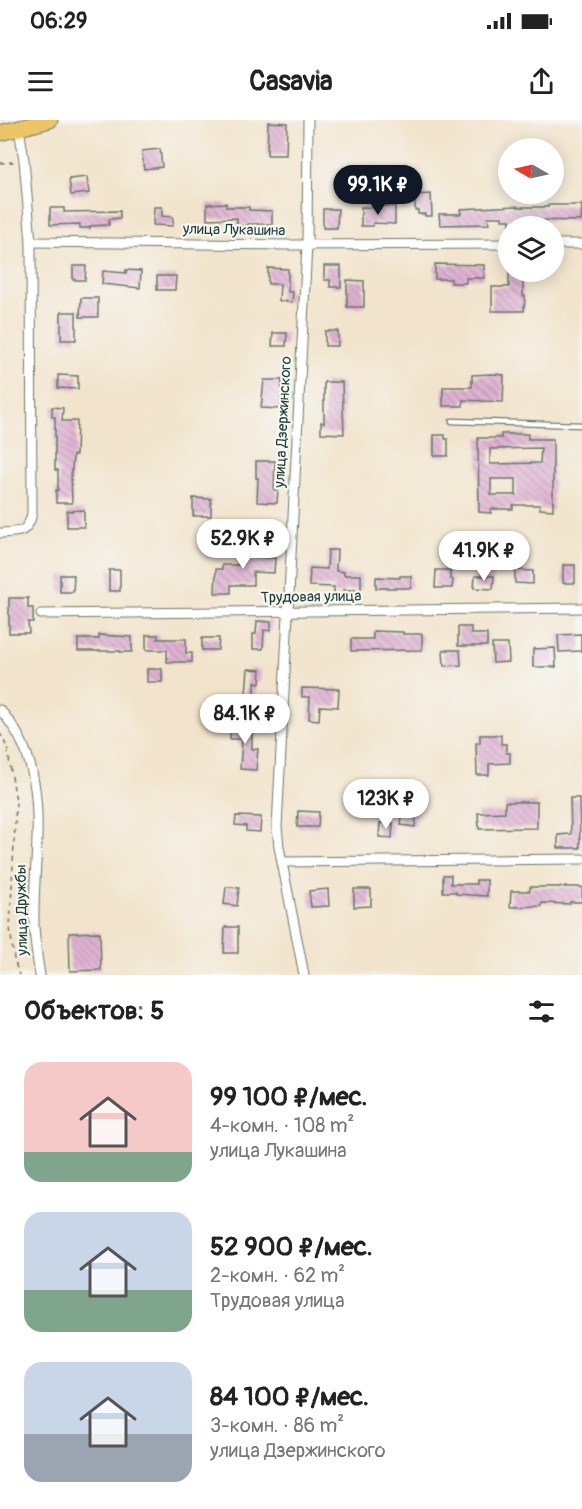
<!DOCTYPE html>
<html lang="ru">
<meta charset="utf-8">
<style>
:root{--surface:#fff;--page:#f6f6f6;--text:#222;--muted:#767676;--accent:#111827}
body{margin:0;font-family:Pangolin,sans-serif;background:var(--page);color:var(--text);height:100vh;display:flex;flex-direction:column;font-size:22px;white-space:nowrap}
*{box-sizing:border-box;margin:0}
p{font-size:20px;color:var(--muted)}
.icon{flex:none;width:33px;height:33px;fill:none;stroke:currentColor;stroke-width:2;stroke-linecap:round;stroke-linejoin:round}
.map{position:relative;height:855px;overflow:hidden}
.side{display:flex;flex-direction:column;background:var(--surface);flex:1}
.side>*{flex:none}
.needle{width:39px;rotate:279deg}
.fabs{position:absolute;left:498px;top:18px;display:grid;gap:12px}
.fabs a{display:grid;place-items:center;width:66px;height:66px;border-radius:50%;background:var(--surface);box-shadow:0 3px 15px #0003;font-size:30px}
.price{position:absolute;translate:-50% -51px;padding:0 14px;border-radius:21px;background:#fff;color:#222;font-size:20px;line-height:39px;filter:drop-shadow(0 2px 3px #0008)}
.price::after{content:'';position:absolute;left:50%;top:36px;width:18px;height:14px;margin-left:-9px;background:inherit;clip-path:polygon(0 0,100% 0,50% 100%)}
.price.on{background:var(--accent);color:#fff}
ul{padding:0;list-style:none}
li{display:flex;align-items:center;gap:18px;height:150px;padding:0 24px}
li span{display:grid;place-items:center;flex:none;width:168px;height:120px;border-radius:18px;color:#555}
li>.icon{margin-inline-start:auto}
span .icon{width:72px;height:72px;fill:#fffc;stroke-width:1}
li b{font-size:26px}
h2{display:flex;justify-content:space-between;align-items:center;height:72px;padding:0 24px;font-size:26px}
.status{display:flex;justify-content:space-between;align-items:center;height:42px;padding:0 30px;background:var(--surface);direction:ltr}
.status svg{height:16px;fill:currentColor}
header{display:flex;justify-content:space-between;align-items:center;height:78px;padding:0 24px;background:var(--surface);font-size:27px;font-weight:800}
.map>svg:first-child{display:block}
.building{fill:url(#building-back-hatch);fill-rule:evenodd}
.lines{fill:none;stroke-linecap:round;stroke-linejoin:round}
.service-casing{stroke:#697769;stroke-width:7}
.minor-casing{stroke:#697769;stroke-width:11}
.primary-casing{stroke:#697769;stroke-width:17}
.path{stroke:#697769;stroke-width:1.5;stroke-dasharray:4.5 4.5;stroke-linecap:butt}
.service{stroke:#fff;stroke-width:4.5}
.minor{stroke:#fff;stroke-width:9}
.primary{stroke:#ecc569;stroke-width:15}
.labels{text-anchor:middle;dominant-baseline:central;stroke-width:4.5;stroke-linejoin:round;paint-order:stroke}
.street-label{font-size:15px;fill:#1f3d34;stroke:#f6f6f2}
</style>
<div class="status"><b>06:29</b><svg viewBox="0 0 49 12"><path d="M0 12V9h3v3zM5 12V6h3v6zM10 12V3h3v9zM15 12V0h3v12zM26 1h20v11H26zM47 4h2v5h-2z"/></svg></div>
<header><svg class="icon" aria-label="menu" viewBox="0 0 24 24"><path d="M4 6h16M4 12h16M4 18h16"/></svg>Casavia<svg class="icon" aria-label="share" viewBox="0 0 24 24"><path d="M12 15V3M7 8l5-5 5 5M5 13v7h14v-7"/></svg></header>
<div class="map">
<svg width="582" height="855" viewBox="0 0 582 855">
<defs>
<pattern id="building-back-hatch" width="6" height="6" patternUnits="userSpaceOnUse" patternTransform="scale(1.5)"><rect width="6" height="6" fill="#e0b2d3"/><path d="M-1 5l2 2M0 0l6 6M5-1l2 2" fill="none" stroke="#b592ac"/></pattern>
</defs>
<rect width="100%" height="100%" fill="#f6f6f2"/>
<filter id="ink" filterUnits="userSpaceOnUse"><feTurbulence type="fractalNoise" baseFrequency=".0167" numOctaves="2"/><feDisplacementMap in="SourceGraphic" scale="12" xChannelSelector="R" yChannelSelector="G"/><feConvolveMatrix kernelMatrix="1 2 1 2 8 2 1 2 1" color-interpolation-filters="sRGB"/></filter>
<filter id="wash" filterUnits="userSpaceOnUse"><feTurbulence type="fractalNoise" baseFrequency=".008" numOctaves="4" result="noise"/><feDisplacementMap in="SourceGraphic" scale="24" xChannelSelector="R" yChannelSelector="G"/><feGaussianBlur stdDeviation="1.35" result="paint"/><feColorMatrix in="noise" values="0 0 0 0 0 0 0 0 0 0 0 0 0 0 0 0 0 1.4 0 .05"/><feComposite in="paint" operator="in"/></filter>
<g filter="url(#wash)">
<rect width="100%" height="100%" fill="#f2e4cc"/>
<g id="blocks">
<g class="building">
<polygon points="268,2 287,3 286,35 267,35"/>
<polygon points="160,29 162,47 144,49 142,31"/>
<polygon points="87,57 89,73 71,75 69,59"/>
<polygon points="431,74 432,96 425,96 425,94 418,94 418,90 415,90 415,75"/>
<polygon points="226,83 226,87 249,87 249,90 272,91 272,104 248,104 248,106 237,106 237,98 207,99 207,84"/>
<polygon points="548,85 582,85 581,101 536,100 536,103 518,103 518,105 510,105 510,100 502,100 502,97 488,97 489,104 440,105 439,94 461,94 460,89 518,86 518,87 548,87"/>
<polygon points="379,86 395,86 395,104 373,103 373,106 361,106 361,87 379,88"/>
<polygon points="154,87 162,87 162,96 173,97 173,106 153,105"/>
<polygon points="50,88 64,88 64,92 120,91 120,98 109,99 109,105 90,106 90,108 80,108 80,104 50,105"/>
<polygon points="323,89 338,89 337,108 323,108"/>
<polygon points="435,144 484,145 484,158 466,158 466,163 451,163 451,159 435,159"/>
<polygon points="73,146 86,146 85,160 73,160"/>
<polygon points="324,146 341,146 341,167 330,167 330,160 324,160"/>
<polygon points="268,148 288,149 288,172 293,172 292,182 279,181 280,164 268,164"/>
<polygon points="126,150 141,151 140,168 102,164 103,151 126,153"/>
<polygon points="509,152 523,152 523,176 525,176 524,191 492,191 492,167 509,167"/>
<polygon points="157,156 176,156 175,170 157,170"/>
<polygon points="347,160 364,161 364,187 347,187"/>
<polygon points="81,178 98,178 98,197 80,197"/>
<rect x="61" y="192" width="15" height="28"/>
<rect x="325" y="211" width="13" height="15"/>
<polygon points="273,213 287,213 286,226 272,226"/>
<polygon points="492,254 504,255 503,282 463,280 463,286 443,286 443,267 472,267 472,255"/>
<polygon points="58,255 78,256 78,269 58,268"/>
<polygon points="264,260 282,260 281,289 261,288"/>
<polygon points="324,262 342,262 344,314 321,313 321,302 324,303"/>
<polygon points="52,287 63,288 62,301 77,301 76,335 73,335 72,350 71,350 72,383 56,383 56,370 58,370 58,350 55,350 55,297 52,297"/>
<path d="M501,314H528V319H553V390L540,389V385H513V389H491V393L479,392L478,318H501ZM541,328L540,343L490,344V329ZM491,359H516V375H491Z"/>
<polygon points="434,315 445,315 445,319 448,319 448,336 434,336"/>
<polygon points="256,341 275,341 274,370 278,370 277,383 257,382 258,358 256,358"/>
<polygon points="193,378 211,379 211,396 193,396"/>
<polygon points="84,390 84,407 67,407 67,391"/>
<polygon points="257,399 271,400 271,416 257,416"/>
<polygon points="243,421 254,421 253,437 275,438 274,453 253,452 253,465 231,465 231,473 215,473 216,449 222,449 222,445 242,445"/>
<polygon points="328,430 337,430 336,451 344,452 344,455 361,455 361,470 344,470 344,473 334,473 334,467 309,466 310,448 327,449"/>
<rect x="563" y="445" width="12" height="18"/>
<rect x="109" y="450" width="11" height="21"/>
<polygon points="436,450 450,450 450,459 453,460 452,468 435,468"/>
<polygon points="515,450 533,451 533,464 515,463"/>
<polygon points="60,455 74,455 73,472 60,472"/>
<polygon points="400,456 411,456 411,468 376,468 376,457 400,458"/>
<polygon points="475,456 494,456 493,469 474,468"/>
<polygon points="9,478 28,478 28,488 33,488 33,502 28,502 29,513 9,513"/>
<polygon points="257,501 271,502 271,511 264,510 263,529 253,529 253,514 256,514"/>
<polygon points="458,507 471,507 471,514 487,514 487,526 458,526"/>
<polygon points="373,511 403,512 403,514 422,514 422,530 351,531 351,519 373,519"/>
<polygon points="581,514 581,531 559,532 558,515"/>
<polygon points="99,515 132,517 132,532 120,532 120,531 78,531 78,519 99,519"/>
<polygon points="146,515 158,515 158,519 186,519 186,533 192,533 192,542 167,542 167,530 146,530"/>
<polygon points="202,518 219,518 218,530 202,530"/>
<polygon points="492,524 508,524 509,542 493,543"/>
<polygon points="555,528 556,547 533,547 533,529"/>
<polygon points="443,530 460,530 461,545 444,546"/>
<rect x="147" y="549" width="15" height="13"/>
<polygon points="248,549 261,550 260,563 255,562 255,575 246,574"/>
<polygon points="302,568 339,569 338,587 320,586 319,600 309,599 310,577 302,577"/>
<polygon points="231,601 244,602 244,606 252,606 252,629 258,629 256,650 240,649 242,619 230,619"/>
<polygon points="480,615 501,615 501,624 506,624 506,633 510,633 510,643 489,644 489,655 477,655 476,623 480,623"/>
<polygon points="570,678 579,678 580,728 558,728 558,715 571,714"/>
<polygon points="505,682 537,682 537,708 479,709 478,693 505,692"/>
<polygon points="403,688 417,689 415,707 401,705"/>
<polygon points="298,691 319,692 318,707 297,707"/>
<polygon points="236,696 261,697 260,712 246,711 246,706 235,705"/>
<polygon points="380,703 393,703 392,718 379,717"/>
<polygon points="443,755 451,755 451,764 476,764 476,760 487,760 487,776 456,774 456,772 443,772"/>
<polygon points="226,767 239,768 237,786 224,784"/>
<polygon points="530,767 582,767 582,782 570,782 570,784 542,783 541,786 510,787 511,771 530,771"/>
<polygon points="328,769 329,786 311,787 309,771"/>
<polygon points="354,769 371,769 371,786 354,787"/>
<polygon points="225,807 238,807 238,833 224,833"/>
<polygon points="100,812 101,850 70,851 69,813"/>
</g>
</g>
</g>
<g filter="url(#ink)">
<use href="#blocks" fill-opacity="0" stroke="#697769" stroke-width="1.5"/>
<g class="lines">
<g class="service-casing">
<polyline id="service" points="452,301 582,305"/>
</g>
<g class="minor-casing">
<g id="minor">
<polyline points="31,122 287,125 508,124"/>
<polyline points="554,124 582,124"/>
<path d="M0,413C19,412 28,414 32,393L31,122L24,40L19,8"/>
<polyline points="41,494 582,488"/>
<path d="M0,590C54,648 33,729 34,800C34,818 37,837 40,855"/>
<polyline points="282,742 582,739"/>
<polyline points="304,855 279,727 277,707 307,125 308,0"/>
</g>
</g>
<g class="primary-casing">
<polyline id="primary" points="0,13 50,0"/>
</g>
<g class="path">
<polyline points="0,43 14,42"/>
<polyline points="0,613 7,627 16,681 10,808 14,839 19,855"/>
</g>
<use href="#service" class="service"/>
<use href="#minor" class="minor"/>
<use href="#primary" class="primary"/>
</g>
</g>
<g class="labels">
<g class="street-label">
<text transform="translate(234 110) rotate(1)">улица Лукашина</text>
<text transform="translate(283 302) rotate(-87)">улица Дзержинского</text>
<text transform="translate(311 477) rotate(-1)">Трудовая улица</text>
<text transform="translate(22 790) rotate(-91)">улица Дружбы</text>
</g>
</g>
</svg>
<div class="fabs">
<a><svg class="needle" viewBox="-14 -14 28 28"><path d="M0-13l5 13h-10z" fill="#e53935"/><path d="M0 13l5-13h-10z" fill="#767676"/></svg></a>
<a><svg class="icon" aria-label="layers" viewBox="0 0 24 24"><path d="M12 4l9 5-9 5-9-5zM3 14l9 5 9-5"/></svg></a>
</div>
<b class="price on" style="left:378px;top:96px">99.1K ₽</b>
<b class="price" style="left:243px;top:450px">52.9K ₽</b>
<b class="price" style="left:484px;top:462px">41.9K ₽</b>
<b class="price" style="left:245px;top:625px">84.1K ₽</b>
<b class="price" style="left:386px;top:710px">123K ₽</b>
</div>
<section class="side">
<h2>Объектов: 5<svg class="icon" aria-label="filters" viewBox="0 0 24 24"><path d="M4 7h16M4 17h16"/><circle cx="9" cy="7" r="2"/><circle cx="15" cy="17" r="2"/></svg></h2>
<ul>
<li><span style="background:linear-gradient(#f6c9c9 75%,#7fa58c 0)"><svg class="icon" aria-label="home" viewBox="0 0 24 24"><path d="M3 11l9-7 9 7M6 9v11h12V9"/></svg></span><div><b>99 100 ₽/мес.</b><p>4-комн. · 108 m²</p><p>улица Лукашина</p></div></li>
<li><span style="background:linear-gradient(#c9d6e8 65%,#7fa58c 0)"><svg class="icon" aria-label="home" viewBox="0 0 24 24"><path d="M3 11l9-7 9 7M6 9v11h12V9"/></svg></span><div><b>52 900 ₽/мес.</b><p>2-комн. · 62 m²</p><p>Трудовая улица</p></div></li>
<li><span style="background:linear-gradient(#c9d6e8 60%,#9aa5b1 0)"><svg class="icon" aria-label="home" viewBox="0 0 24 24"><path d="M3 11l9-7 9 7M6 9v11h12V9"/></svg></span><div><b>84 100 ₽/мес.</b><p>3-комн. · 86 m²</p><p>улица Дзержинского</p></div></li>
</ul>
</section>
